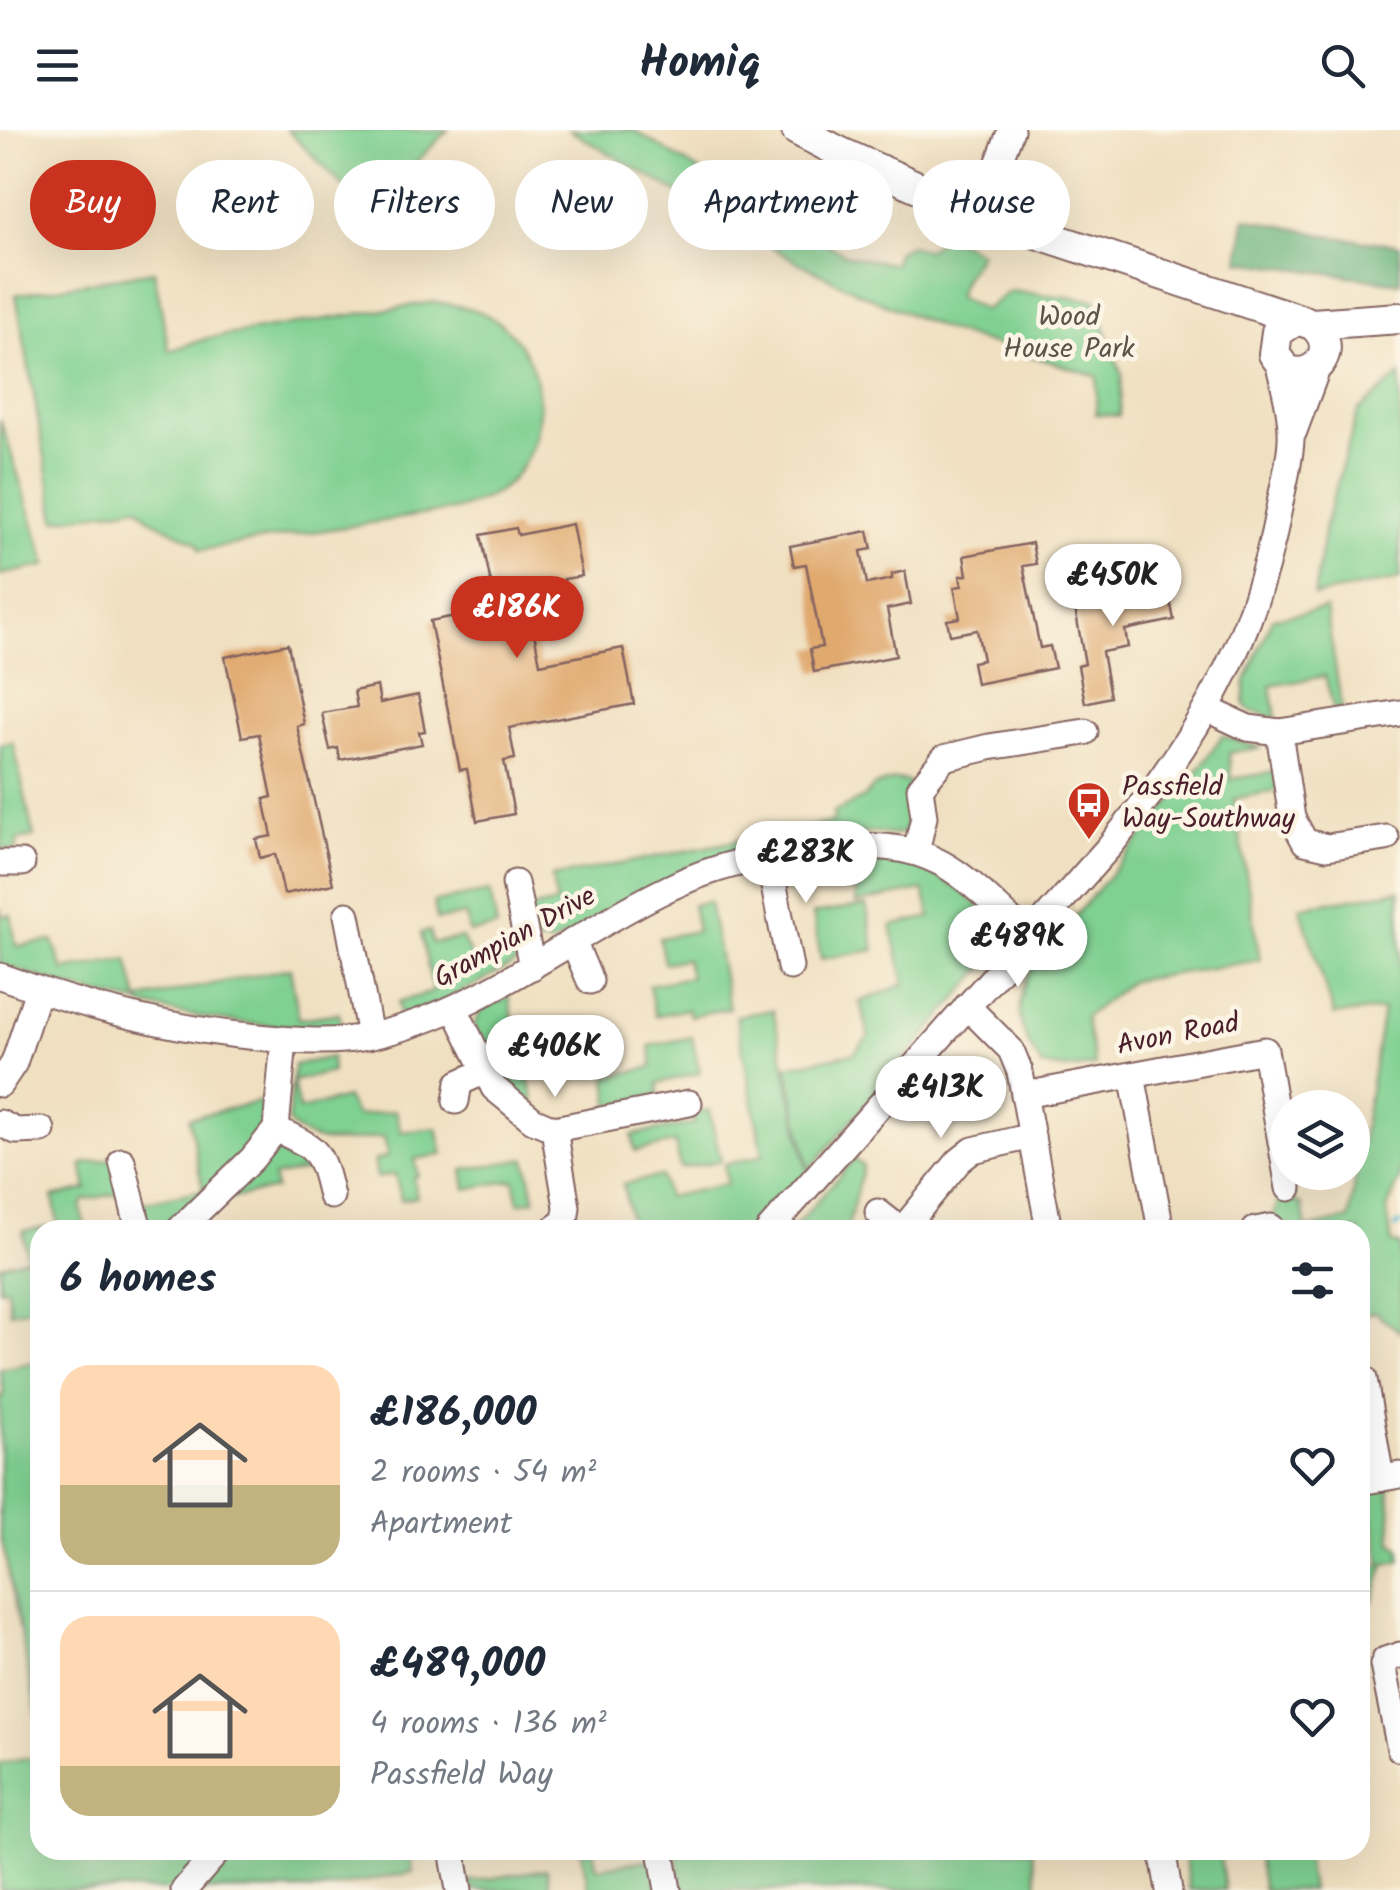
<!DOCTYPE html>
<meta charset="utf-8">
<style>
:root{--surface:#fff;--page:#f6f6f7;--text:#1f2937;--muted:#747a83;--line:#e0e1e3;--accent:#c8321e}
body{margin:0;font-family:Kalam,sans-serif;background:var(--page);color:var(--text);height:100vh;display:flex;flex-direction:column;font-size:38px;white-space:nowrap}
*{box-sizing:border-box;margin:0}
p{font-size:32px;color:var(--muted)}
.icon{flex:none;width:55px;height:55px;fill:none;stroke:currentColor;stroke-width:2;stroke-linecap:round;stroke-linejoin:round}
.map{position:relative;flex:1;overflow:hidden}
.side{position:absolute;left:30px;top:1090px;width:1340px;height:640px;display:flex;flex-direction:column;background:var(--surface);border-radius:30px;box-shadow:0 10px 40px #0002}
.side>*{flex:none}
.hud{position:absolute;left:30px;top:30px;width:1340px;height:90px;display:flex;gap:20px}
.controls{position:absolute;left:1270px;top:960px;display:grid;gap:20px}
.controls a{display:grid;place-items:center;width:100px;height:100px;border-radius:50%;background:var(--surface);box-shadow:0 10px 40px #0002;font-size:50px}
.price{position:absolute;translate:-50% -85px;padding:0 22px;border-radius:35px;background:#fff;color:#222;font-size:32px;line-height:65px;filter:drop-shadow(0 2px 5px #0008)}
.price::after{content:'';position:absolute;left:50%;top:60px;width:30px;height:22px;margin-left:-15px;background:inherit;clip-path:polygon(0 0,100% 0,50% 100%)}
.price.selected{background:var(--accent);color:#fff}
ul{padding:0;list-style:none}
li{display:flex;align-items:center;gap:30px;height:250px;padding:0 30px}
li+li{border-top:2px solid var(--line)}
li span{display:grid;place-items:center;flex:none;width:280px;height:200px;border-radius:30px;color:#555}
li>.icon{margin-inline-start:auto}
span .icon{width:120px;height:120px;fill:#fffc;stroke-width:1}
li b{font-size:42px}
h2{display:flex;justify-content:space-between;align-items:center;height:120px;padding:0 30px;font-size:42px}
.pill{padding:0 35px;border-radius:45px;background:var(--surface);box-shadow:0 10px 40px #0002;font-size:35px;line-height:90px}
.pill.selected{background:var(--accent);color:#fff}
header{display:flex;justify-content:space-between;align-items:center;height:130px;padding:0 30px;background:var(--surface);font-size:45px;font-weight:800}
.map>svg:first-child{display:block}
.green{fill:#7fd091;stroke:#64785e;stroke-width:2.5}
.forest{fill:#67b27b;stroke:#586853;stroke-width:2.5}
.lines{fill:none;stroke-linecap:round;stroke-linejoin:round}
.stream{stroke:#4cb3cb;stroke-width:5}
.building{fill:#e0a96e}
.minor-casing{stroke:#846360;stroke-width:29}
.major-casing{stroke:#846360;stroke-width:34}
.minor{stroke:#fff;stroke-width:25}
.major{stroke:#fff;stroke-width:30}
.labels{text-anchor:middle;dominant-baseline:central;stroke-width:9;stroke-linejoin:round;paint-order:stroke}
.park-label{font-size:28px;fill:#5a544a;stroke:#fcf5e5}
.poi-label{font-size:28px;fill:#4a1f2b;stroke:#fcf5e5;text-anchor:start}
.street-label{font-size:28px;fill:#4a1f2b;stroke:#fcf5e5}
</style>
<header><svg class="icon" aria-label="menu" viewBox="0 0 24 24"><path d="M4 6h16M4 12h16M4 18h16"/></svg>Homiq<svg class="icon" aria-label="search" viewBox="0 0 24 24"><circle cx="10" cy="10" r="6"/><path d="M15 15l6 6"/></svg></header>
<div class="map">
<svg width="1400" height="1760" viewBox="0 0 1400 1760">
<rect width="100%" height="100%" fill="#fcf5e5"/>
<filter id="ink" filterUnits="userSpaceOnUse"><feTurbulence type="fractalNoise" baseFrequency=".01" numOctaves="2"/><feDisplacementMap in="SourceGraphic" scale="20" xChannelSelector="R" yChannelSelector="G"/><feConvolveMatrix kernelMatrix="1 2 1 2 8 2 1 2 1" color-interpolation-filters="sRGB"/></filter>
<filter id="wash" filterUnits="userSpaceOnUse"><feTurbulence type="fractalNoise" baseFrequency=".0048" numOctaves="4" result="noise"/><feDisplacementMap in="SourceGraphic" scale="40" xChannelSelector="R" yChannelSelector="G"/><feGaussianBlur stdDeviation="2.25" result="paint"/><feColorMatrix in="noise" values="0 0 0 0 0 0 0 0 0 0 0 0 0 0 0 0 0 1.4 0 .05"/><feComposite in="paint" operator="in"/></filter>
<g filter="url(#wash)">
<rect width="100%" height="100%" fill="#f0e0c1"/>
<g class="green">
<polygon points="287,0 448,0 368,81"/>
<polygon points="569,0 634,0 708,47 849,126 893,134 898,121 909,115 926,120 943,109 960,111 980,123 963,149 957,167 984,180 1010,161 1095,170 1122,246 1119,286 1096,284 1097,246 946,200 862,164 799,133"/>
<path d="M154,141L169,221L208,208L433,172C453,175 475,177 492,188C549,223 555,311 506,355C492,367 474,373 458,379L200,420L197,413L150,389L138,376L56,390L16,165Z"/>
<polygon points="1400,245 1400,449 1314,466 1325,395 1358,281"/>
<polygon points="0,289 47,435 0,445"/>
<polygon points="1326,479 1342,579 1334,580 1325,546 1271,556 1276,588 1249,580 1244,573 1246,551 1272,488"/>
<path d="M1222,606L1261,618L1229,622L1231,649L1275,642L1278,660L1234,669L1260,830L1131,851L1085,887L1095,936L1068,939L1042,936C1017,899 1012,877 1032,837L1202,635Z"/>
<polygon points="13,612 34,707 17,710 17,719 2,720 0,615"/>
<polygon points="895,650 906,651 915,661 910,699 896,705 871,702 799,712 550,814 535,810 527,780 556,773 552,747 834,692 833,683 864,668 874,656"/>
<path d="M893,726C932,739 992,773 1004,814L809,1040L787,936L854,923L869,906L860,872L905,854L891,796L931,787L923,760L856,773L854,730Z"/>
<polygon points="1400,760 1400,1049 1387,1079 1392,1113 1400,1115 1400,1202 1375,1182 1362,1185 1360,1180 1360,1100 1276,1100 1274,1085 1281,1063 1294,1060 1296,1073 1302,1074 1306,1098 1349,1089 1383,880 1334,885 1300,777"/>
<polygon points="490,762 497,797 469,803 466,785 437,790 434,772"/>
<polygon points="709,772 729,878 690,886 688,879 655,886 649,855 690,847 686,829 664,833 659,808 697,801 692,775"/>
<polygon points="866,775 875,820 821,829 813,784"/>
<polygon points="0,777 2,786 11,785 16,816 53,811 63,840 128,829 139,873 82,861 0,834"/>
<polygon points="430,801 432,813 462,808 473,831 514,824 517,833 438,874 400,885 398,872 433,862 421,803"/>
<path d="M290,838L299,889L339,883L341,898C273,899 208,891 142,875L141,869Z"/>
<polygon points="509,867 518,916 513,920 518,941 527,940 535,974 503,955 474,895 482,879"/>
<polygon points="773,880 808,1043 757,1100 632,1100 623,1054 661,1046 667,1067 727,1054 724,1035 763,1025 736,886"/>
<polygon points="692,907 700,943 658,953 659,965 610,976 607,947 653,937 650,916"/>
<path d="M331,927L332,942L293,951L299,980L346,968L356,986L396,981L401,1002L437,998L443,1024L415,1029L418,1045L413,1048L417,1067L401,1070L395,1044L377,1048L374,1031L388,1026L384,1007C349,1010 315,1022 288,992L294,935Z"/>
<polygon points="270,965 264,999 172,1100 152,1100 144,1092 139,1074 203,1060 189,988 263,971"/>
<polygon points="709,980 721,1031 680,1038 675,1013 635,1021 632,1005 695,993 692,983"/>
<polygon points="283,1014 311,1028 316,1038 273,1047 275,1059 232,1068 231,1065 277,1015"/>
<polygon points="112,1029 120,1063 84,1070 81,1076 85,1100 40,1100 40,1176 10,1182 7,1158 0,1159 0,1135 27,1128 23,1101 58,1095 53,1067 87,1059 82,1034"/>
<polygon points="526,1029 535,1070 519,1073 514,1050 466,1059 463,1040"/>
<polygon points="854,1029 863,1036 847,1100 792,1100"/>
<polygon points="40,1231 40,1600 0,1401 0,1267 4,1266 0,1239"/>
<polygon points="1389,1355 1392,1412 1400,1418 1400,1431 1385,1434 1373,1472 1365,1473 1364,1464 1360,1464 1360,1440 1381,1435 1373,1387 1360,1372 1360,1361"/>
<polygon points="40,1626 40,1720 210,1720 175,1760 0,1760 0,1634"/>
<polygon points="237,1720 410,1720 413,1742 320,1760 203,1760"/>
<polygon points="581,1720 593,1720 597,1738 653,1729 658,1760 589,1760"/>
<polygon points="676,1720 1032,1720 1039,1760 682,1760"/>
<polygon points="1184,1720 1219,1720 1225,1760 1189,1760"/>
<polygon points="1256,1720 1305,1720 1311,1760 1263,1760"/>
<polygon points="547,1739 551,1760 471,1760 469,1752"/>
</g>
<polygon class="forest" points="1245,88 1334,107 1400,115 1400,153 1239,131"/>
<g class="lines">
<polyline class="stream" points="1396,1097 1400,1094"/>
</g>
<g id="blocks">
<g class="building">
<polygon points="572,394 582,446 564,449 570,479 531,487 540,534 623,518 634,574 509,598 515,629 504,631 514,684 477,691 467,639 460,640 430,491 496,478 481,405 516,398 518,405"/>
<polygon points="868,401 872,419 861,421 867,454 892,449 892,444 905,441 911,474 887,479 896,526 814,542 810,519 822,517 806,434 794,436 790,416"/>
<polygon points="1032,413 1036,434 1023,436 1040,518 1050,516 1055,538 976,554 972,532 983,530 977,500 950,505 947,490 960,488 954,457 962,456 960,446 967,445 964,426"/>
<polygon points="1117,451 1121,468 1168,460 1174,490 1125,500 1128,517 1102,522 1110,567 1085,573 1078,536 1085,534 1075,478 1088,474 1084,457"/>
<polygon points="288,514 304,594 297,596 333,754 284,764 275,724 260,728 256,709 272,706 264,669 272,667 259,604 242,607 225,527"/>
<polygon points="377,556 380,573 418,565 425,601 419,602 422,614 340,630 338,618 330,620 322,583 357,577 354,561"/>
</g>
</g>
</g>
<g filter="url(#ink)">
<use href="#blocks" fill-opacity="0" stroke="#846360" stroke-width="2.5"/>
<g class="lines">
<g class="minor-casing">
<g id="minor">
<polyline points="979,84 1011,0"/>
<polyline points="1294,301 1318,236"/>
<polyline points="1207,579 1248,598 1279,602 1400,583"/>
<polyline points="1279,602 1292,688 1305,712 1327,717 1386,708"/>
<polyline points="916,722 924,687 920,658 944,628 989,617 1085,602"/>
<polyline points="768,726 790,837"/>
<polyline points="0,733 22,733"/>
<polyline points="515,753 532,837"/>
<polyline points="347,785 370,906"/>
<polyline points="573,811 590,851"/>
<path d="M0,846C84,877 168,899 258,907C295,911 334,914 371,906C482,882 568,806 669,758C719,733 775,723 830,718C870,715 905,714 941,733C970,748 1004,784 1028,807"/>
<polyline points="967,876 1011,920 1020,942 1049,1100"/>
<polyline points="455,879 494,958 533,990 554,999 689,973"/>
<polyline points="1132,945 1161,1100"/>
<polyline points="0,954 14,933 38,860"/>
<polyline points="1024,965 1265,920 1289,1058"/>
<polyline points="456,971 459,953 485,941"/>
<polyline points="0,993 16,1001 42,1000"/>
<path d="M276,999C319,1020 320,1019 331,1066"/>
<polyline points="122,1031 139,1100"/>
<polyline points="878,1082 901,1100"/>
<polyline points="179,1100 252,1029 276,999 284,910"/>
<polyline points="552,1100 565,1091 567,1077 554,999"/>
<path d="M769,1100L1109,717C1195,611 1254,515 1279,378C1283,356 1290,333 1291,310C1292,285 1285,259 1279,235"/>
<polyline points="902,1100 959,1031 973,1020 1032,1006"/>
<polyline points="1255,1100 1271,1097"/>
<polyline points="1364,1249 1381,1348"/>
<polyline points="1360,1352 1400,1345"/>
<polyline points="1400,1525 1385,1530 1383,1535 1400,1619"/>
<polyline points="457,1720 454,1731 459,1760"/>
<polyline points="661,1720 668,1760"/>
<polyline points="1162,1720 1169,1760"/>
<polyline points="184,1760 219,1720"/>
</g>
</g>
<g class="major-casing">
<g id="major">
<path d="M797,0L841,23L979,84L1312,194C1340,215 1318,253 1286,240L1274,224L1277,202L1296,190"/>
<polyline points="1312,194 1400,188"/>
</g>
</g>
<use href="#minor" class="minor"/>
<use href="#major" class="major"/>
</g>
</g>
<defs>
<g id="bus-pin" transform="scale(2.25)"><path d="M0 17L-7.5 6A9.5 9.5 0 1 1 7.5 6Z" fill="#c8321e" stroke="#fcf5e5"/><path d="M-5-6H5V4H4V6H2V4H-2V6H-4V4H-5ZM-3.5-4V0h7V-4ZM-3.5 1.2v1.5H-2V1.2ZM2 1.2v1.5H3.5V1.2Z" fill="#fff"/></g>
</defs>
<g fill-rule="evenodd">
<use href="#bus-pin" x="1089" y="673"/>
</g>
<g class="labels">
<g class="park-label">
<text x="1069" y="187">Wood<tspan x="1069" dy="32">House Park</tspan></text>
</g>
<g class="poi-label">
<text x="1122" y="657">Passfield<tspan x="1122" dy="32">Way-Southway</tspan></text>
</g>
<g class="street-label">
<text transform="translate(515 808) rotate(-29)">Grampian Drive</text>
<text transform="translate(1178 905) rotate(-11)">Avon Road</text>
</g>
</g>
</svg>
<div class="controls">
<a><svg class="icon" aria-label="layers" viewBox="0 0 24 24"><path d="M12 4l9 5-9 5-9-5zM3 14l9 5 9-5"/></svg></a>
</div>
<b class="price" style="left:1113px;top:499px">£450K</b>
<b class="price selected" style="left:517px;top:531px">£186K</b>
<b class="price" style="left:806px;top:776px">£283K</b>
<b class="price" style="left:1018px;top:860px">£489K</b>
<b class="price" style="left:555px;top:970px">£406K</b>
<b class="price" style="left:941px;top:1011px">£413K</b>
<div class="hud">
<a class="pill selected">Buy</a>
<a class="pill">Rent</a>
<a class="pill">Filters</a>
<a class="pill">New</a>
<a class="pill">Apartment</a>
<a class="pill">House</a>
</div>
<section class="side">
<h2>6 homes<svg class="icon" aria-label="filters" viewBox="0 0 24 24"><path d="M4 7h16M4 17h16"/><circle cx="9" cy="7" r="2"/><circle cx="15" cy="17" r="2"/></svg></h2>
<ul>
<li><span style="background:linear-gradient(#ffd9b3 60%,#c2b280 0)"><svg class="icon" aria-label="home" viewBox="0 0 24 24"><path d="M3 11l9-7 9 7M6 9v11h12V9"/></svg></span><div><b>£186,000</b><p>2 rooms · 54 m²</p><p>Apartment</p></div><svg class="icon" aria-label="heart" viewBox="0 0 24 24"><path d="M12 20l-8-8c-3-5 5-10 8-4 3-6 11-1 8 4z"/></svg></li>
<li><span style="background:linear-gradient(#ffd9b3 75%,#c2b280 0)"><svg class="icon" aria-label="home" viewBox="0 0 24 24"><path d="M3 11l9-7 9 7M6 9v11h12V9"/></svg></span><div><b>£489,000</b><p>4 rooms · 136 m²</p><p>Passfield Way</p></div><svg class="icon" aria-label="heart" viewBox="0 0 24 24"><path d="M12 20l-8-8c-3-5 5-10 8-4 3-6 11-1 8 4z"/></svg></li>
</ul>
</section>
</div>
